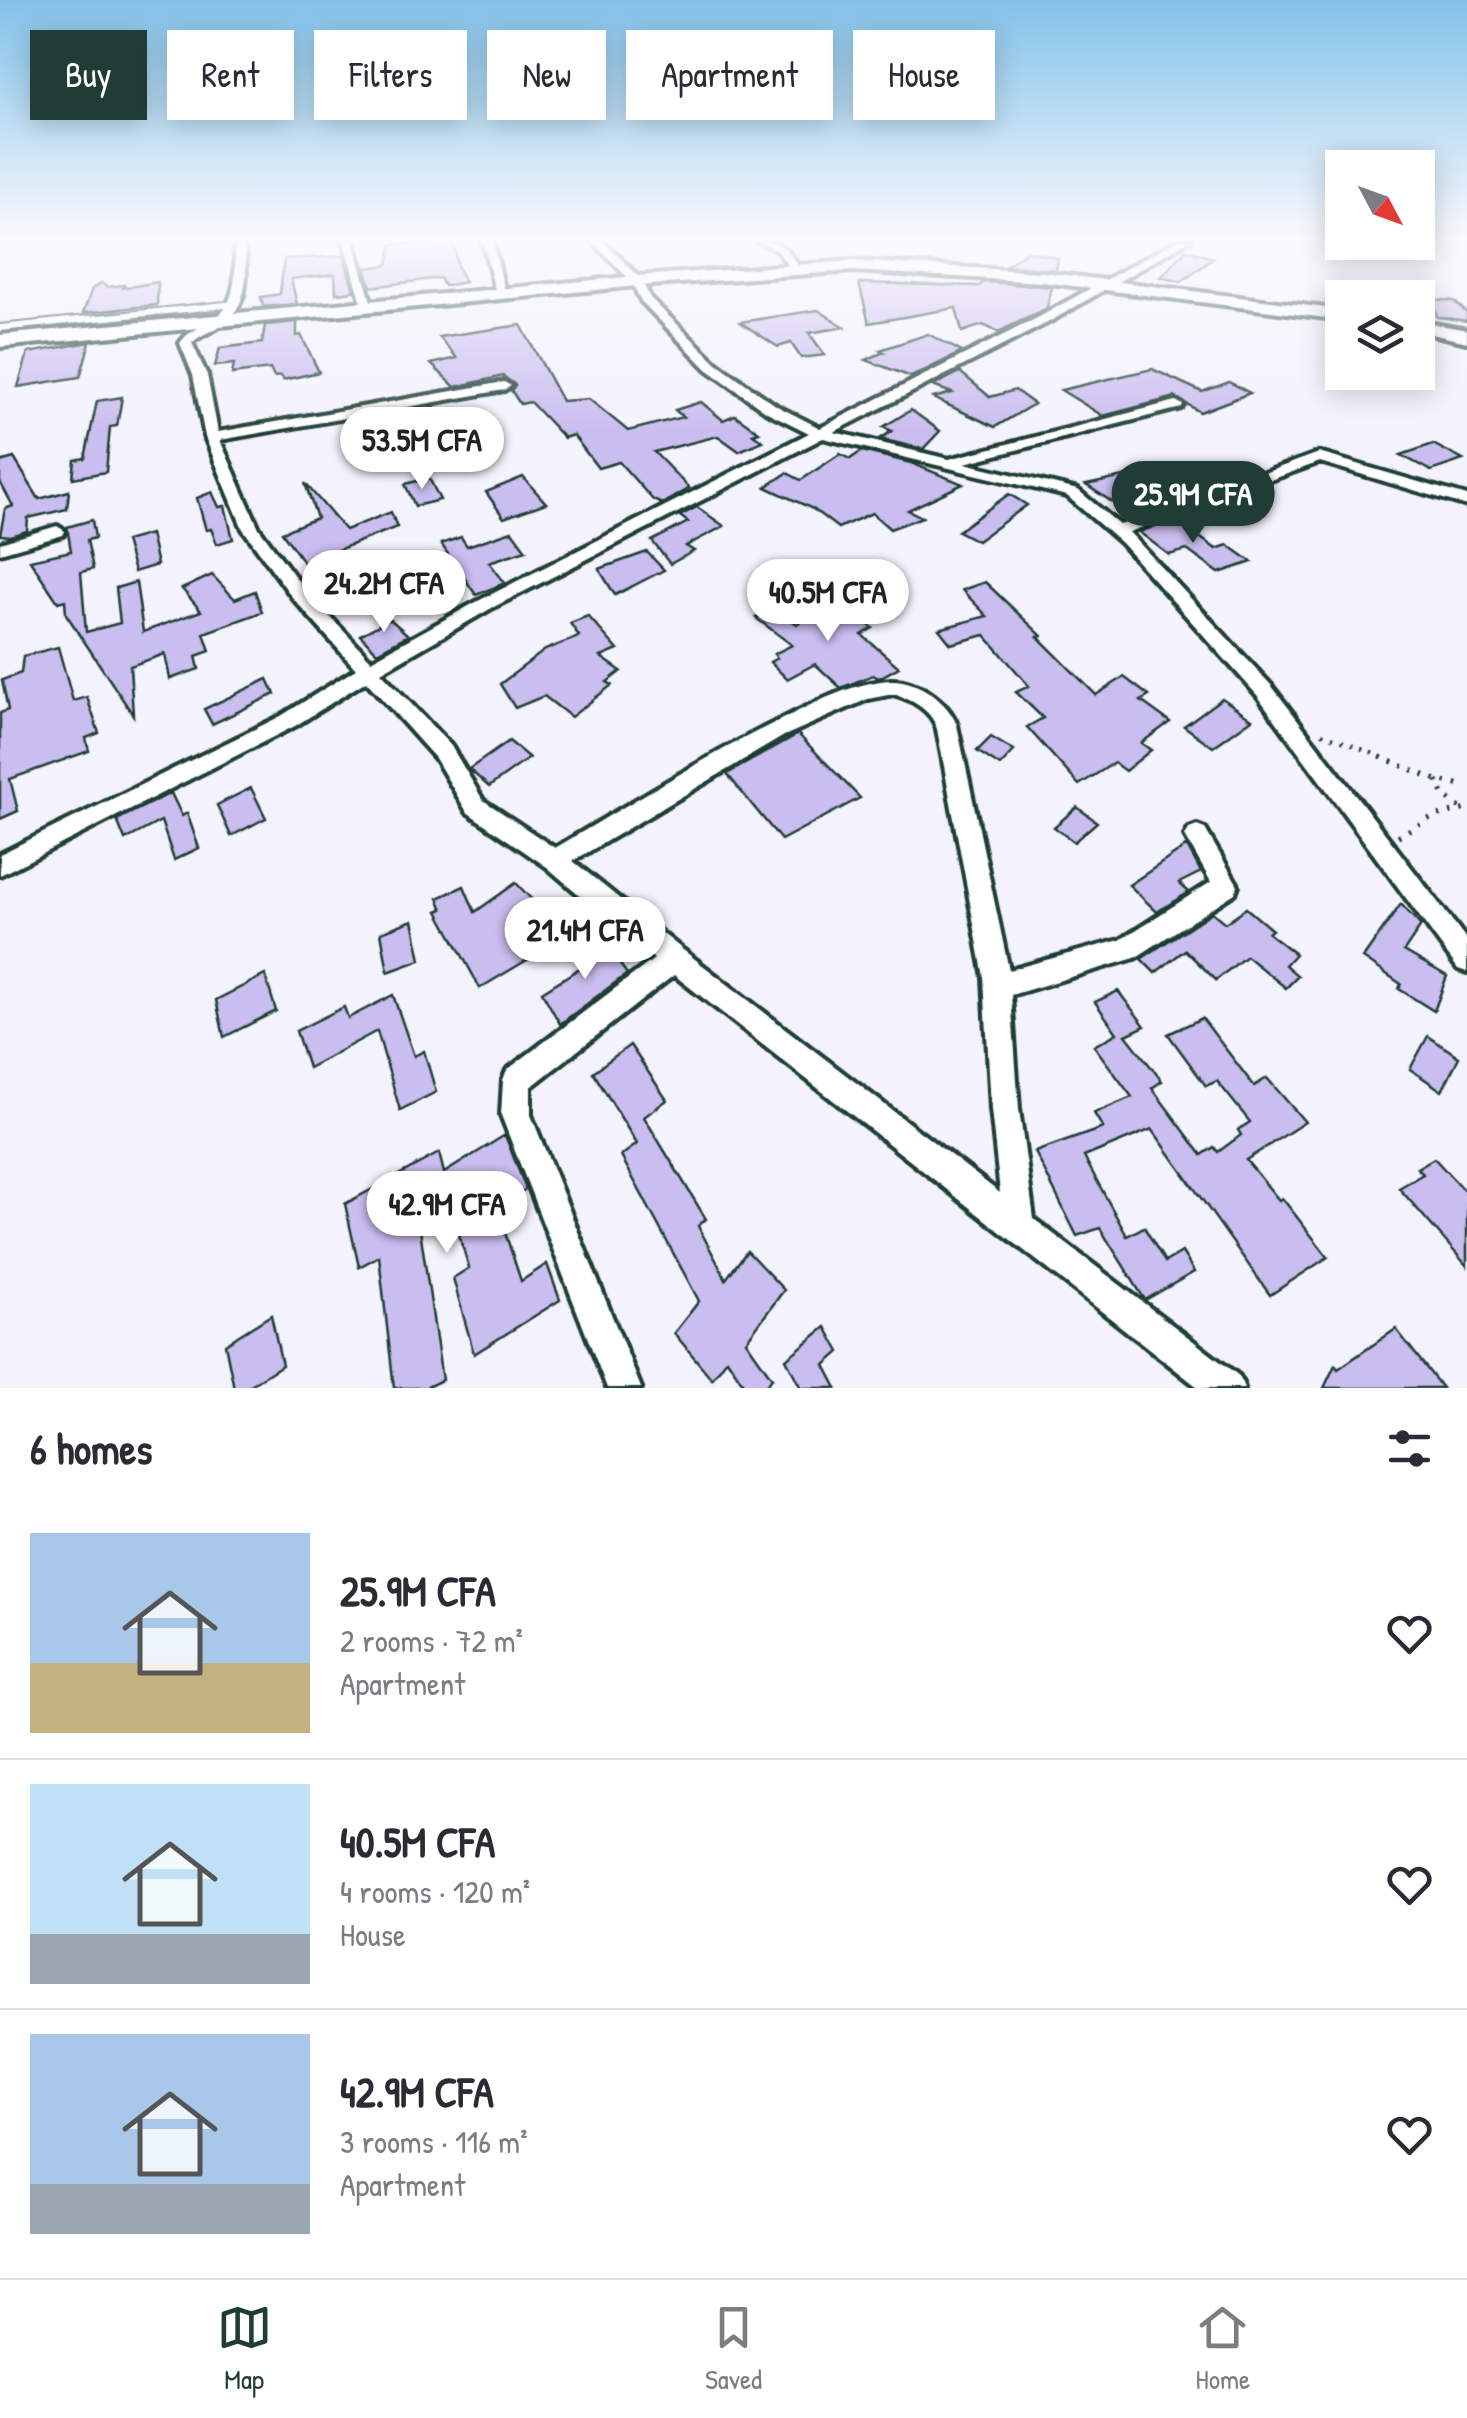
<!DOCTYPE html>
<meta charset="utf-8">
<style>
:root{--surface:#fff;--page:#f2f2f3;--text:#2b2b33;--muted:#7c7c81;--line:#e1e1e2;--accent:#1f3d34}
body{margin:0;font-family:"Patrick Hand",sans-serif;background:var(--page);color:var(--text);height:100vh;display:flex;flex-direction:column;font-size:38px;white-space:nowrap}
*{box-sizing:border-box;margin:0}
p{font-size:32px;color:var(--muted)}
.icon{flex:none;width:55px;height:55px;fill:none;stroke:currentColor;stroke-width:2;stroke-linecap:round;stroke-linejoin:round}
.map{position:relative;height:1388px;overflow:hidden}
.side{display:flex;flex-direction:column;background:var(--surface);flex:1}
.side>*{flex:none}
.hud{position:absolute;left:30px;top:30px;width:1408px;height:90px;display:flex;gap:20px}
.needle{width:65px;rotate:131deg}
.buttons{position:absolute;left:1325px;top:150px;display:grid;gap:20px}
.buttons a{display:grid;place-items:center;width:110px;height:110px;border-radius:0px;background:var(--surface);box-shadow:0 5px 25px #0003;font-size:50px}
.price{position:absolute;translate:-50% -85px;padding:0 22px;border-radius:35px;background:#fff;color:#222;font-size:32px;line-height:65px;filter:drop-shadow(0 2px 5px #0008)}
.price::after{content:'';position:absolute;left:50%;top:60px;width:30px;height:22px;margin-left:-15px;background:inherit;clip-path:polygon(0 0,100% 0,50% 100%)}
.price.active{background:var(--accent);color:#fff}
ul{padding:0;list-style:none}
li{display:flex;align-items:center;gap:30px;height:250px;padding:0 30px}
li+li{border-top:2px solid var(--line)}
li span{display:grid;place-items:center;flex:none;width:280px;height:200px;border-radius:0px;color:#555}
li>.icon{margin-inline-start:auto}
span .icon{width:120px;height:120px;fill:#fffc;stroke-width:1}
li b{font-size:42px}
h2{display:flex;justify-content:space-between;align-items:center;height:120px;padding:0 30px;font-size:42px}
.tag{padding:0 35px;border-radius:0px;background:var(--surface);box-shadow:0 5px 25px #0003;font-size:35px;line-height:90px}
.tag.active{background:var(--accent);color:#fff}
.dock{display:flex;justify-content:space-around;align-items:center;height:140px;border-top:2px solid var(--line);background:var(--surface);font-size:28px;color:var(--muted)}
.dock a{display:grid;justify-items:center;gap:5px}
.dock .active{color:var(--accent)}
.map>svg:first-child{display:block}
.building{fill:#cabdef;stroke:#1f3d34;stroke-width:2.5}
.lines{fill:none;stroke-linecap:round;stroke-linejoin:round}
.lane-casing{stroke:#1f3d34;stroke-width:10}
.street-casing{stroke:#1f3d34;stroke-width:8}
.primary-casing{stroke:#1f3d34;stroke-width:8}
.path-far2{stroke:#1f3d34;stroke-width:2.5;stroke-dasharray:1 4;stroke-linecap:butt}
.path-far1{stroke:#1f3d34;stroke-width:4;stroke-dasharray:2.5 8;stroke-linecap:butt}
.path{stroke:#1f3d34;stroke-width:5;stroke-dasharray:2.5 9;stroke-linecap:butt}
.lane{stroke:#fff;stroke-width:6}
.street{fill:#fff;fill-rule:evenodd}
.primary{fill:#fff;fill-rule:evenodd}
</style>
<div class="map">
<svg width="1467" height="1388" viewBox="0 0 1467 1388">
<rect width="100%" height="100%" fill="#f4f2fc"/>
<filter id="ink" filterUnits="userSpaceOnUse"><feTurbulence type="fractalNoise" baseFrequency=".01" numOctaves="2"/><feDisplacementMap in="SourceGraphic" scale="20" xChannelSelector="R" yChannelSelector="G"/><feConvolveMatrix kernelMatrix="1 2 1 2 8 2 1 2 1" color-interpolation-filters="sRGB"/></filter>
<g filter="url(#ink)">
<g class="building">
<polygon points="453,241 457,266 465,282 444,286 440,278 371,287 365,268 388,265 392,245"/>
<polygon points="1186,250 1214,258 1181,282 1161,277"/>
<polygon points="1027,251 1058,258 1056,270 1006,266"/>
<polygon points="344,256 354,291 336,293 335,274 291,279 297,304 263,307 261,297 280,294 284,259"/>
<polygon points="158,282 157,305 83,313 92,289 101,283 107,287 124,285 123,288"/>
<polygon points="984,282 1052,287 1047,308 998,332 983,325 962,332 956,308 869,323 859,283 979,286"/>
<polygon points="1433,299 1454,301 1467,313 1467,321 1437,317"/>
<polygon points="818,310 845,327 809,333 825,355 801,358 791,343 778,347 740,322"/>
<polygon points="297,322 297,336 301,335 319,372 283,380 281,376 274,377 270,369 232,374 234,364 215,366 220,348 262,343 265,325"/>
<polygon points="521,325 562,401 589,399 628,431 683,417 675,410 701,402 723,420 735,415 759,432 753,434 763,441 739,451 718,436 654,452 689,488 662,504 653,500 619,462 598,468 573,435 564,438 530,402 520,404 511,390 515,385 503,376 455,387 431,364 457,358 439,337"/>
<polygon points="928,334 962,352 911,377 866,360 884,352 880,350"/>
<polygon points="90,342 80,377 18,387 28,353"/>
<polygon points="1152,369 1202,392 1229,382 1250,393 1200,412 1175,397 1103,416 1061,390"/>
<polygon points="960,372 990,397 1015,390 1034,404 995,427 933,398 952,393 933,386"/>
<polygon points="122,397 117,426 110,427 106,472 73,478 75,460 85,458 97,401"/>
<polygon points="434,406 444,430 424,434 415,409"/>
<polygon points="911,410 940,431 923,449 880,439 892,431 883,427"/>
<polygon points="1433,444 1463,460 1431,471 1401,455"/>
<polygon points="862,451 911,463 963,484 908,510 922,517 890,529 872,513 838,528 813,509 766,487 787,473 801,480 840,454 850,459"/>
<polygon points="14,458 39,499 69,491 67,509 28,518 27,531 10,536 0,535 5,509 13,506 0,482 0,462"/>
<polygon points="1128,476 1150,491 1155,490 1172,502 1134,516 1086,485"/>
<polygon points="523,477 546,503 504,518 486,492"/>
<polygon points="429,478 440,500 415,506 405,484"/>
<polygon points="305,483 345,530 391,512 397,527 304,563 282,532 317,518"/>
<polygon points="212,492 219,507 225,506 233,539 217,544 211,529 206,530 197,498"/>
<polygon points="1009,494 1027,505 977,541 958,531"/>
<polygon points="697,507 724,526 686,546 694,551 670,564 652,541 688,522 680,516"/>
<polygon points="1175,519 1216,549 1228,545 1252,562 1219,573 1187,550 1169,555 1139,532"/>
<polygon points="92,520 95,538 87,540 93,569 81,572 86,632 120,623 116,588 136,582 143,632 201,611 182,589 212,575 235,599 255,591 262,612 204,633 210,651 196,656 199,669 170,679 165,654 130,666 133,715 66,614 65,600 58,602 30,560 71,551 67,527"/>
<polygon points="512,531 526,550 489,562 505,583 476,595 441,544 461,537 467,546"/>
<polygon points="150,534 157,565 134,572 125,541"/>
<polygon points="647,552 664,570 615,595 599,569"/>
<polygon points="985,582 1042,636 1038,637 1096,695 1124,677 1149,696 1141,701 1170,722 1141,743 1151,750 1125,771 1114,763 1079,785 1027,727 1043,718 1016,692 1029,686 985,635 951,644 939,629 987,616 962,590"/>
<polygon points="835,593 853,602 846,608 873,628 862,635 899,667 879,678 873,675 841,688 815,664 787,679 770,662 777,658 774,654 792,645 756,618 775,607 797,624"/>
<polygon points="588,616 618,650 601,657 621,671 607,682 612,685 571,717 544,696 515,708 500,684 545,650 576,638 579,636 570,623"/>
<polygon points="390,619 408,635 377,652 360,635"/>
<polygon points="58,647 73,701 87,697 99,733 86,738 89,751 10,779 18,811 0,819 0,713 8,710 2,680 21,673 23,656"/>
<polygon points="268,679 275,694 212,724 204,709"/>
<polygon points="1222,698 1252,719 1213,747 1184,726"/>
<polygon points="798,734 860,798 781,840 727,774"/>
<polygon points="991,737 1014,751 1000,766 977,751"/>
<polygon points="509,741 529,758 489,787 469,769"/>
<polygon points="251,788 266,818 231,836 217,805"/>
<polygon points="171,793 182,816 187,813 199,848 174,860 161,821 125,840 117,820"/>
<polygon points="1077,807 1097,822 1074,842 1054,827"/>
<polygon points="1187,846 1201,872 1179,883 1189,892 1157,912 1129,885"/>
<polygon points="516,883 537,905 527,912 544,950 480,988 438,911 443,909 438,898 464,886 475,912"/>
<polygon points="1401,904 1421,926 1404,951 1447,976 1434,1011 1399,989 1401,984 1363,958"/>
<polygon points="1246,908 1272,930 1268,933 1295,954 1285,965 1298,976 1286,988 1246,956 1216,980 1185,950 1155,973 1141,959 1212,912 1225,923"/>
<polygon points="413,920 421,960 388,972 381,932"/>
<polygon points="603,941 627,974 560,1024 542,992 583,966 577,958"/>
<polygon points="265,975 276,1011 224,1037 216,1000"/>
<polygon points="1118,991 1145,1026 1126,1035 1162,1081 1152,1088 1202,1155 1214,1147 1218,1152 1241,1135 1238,1130 1250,1122 1217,1081 1206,1086 1168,1034 1202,1018 1254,1086 1267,1078 1305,1122 1246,1160 1279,1200 1282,1198 1328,1257 1270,1295 1152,1129 1084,1157 1127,1236 1144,1227 1165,1262 1182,1252 1194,1272 1145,1300 1100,1228 1077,1236 1035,1152 1103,1128 1094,1113 1132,1097 1094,1046 1117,1033 1095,1002"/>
<polygon points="393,995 414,1056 424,1051 436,1092 400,1110 377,1031 308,1068 296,1031 344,1007 348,1018"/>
<polygon points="1428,1036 1459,1057 1442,1091 1410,1069"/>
<polygon points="630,1045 667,1100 644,1117 706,1219 698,1226 726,1279 747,1251 784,1290 746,1341 772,1378 763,1388 746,1388 727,1359 712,1379 674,1333 699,1301 621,1156 637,1144 593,1072"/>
<polygon points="505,1135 526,1189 497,1208 521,1281 547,1264 560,1300 474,1354 453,1278 469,1268 453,1215 420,1229 442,1380 425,1388 394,1388 379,1256 359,1267 345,1204 439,1153 444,1173"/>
<polygon points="1434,1158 1467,1194 1467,1266 1399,1188 1423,1174 1417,1168"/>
<polygon points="271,1315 282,1365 246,1388 234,1388 225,1344"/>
<polygon points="826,1327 840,1352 825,1365 837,1388 801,1388 786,1359"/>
<polygon points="1396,1329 1442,1388 1324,1388 1335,1365 1338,1369"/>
</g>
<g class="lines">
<g class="lane-casing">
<polyline id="lane" points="0,328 235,304"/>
</g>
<g class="street-casing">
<g id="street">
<path d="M234,240H244C247,269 250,301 226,322C215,331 202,333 192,343L207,375L218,432L504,382L511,386L504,390L220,440L259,528L304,589L371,660L478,601L809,433L767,412L707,369L641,301L632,282L591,240H602L641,279L650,298L717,363L777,406L820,428L1041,316L1177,240H1190L1049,322L834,432L949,459L1176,401L1183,405L1181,408L965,463L1078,490L1120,525L1319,453L1467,496V506L1320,462L1129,532L1271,685L1467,940V972L1458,969L1257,695L1121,543L1067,496L823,438L490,609L381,672L451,746L483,800L555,848C633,802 709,754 790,715C821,700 856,682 891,680C917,679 948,701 957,725L1009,970L1120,940L1211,882L1185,836L1189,829L1197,826L1205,829L1238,885L1235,893L1135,958L1011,995L1019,1109L1034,1219L1239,1376L1244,1388H1199L674,975L531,1087V1115L641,1388H607L501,1115L503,1080L507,1070L654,959L547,867L467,812L435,758L366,681L295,726L0,875V854L281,716L356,669L292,597L243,529L205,437L193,375L180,343C188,331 200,328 212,321C239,303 236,269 234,240ZM893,694C911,699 932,710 937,729L984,977L991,1109L1000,1193L683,950L573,861L784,736L868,699Z"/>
<polygon points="343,240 353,240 373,308 363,306"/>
<polygon points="482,240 492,240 506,296 496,294"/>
<path d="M756,240C780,240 787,248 799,267L790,269L777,250Z"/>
<polygon points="57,526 65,531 63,535 0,553 0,543"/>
</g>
</g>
<g class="primary-casing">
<g id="primary">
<polygon points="853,261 1042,272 1342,310 1342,320 1042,282 853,271 637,286 0,347 0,335 637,276"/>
<polygon points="1418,321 1467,330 1467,342 1418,331"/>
</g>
</g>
<polyline class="path-far2" points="910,240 913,255"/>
<polyline class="path-far1" points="1322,733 1387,759"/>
<g class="path">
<polyline points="1380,757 1437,780 1467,786"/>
<polyline points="1437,780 1444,796 1463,810"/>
<polyline points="1398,836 1434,816 1467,809"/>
</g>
<use href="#lane" class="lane"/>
<use href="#street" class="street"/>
<use href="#primary" class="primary"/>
</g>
</g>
<linearGradient id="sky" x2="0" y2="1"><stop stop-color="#81c1e8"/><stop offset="0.55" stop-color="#faf9fe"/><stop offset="1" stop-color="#faf9fe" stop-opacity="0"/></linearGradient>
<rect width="1467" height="434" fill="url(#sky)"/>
</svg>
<div class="buttons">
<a><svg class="needle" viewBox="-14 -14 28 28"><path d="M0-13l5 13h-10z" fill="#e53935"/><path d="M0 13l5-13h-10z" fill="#7c7c81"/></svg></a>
<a><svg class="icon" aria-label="layers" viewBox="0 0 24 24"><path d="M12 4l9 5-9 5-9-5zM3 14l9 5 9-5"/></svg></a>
</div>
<b class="price" style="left:422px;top:492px">53.5M CFA</b>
<b class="price active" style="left:1193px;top:546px">25.9M CFA</b>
<b class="price" style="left:384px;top:635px">24.2M CFA</b>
<b class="price" style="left:828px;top:644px">40.5M CFA</b>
<b class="price" style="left:585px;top:982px">21.4M CFA</b>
<b class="price" style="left:447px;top:1256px">42.9M CFA</b>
<div class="hud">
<a class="tag active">Buy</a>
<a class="tag">Rent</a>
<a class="tag">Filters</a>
<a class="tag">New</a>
<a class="tag">Apartment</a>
<a class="tag">House</a>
</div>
</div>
<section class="side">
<h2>6 homes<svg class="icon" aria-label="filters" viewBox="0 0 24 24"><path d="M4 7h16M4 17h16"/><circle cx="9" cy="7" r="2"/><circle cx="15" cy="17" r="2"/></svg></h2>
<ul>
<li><span style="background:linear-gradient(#a9c7e8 65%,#c2b280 0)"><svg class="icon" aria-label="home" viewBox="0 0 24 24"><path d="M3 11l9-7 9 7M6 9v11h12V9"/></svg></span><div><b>25.9M CFA</b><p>2 rooms · 72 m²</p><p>Apartment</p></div><svg class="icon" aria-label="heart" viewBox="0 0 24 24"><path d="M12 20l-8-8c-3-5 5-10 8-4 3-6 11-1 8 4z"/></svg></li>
<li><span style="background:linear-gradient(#bfe0f5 75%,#9aa5b1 0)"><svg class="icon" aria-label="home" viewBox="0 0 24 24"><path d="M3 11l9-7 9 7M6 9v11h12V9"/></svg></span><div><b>40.5M CFA</b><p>4 rooms · 120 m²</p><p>House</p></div><svg class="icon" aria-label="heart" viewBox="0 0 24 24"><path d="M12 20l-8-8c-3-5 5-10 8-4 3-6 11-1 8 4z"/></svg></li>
<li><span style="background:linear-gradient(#a9c7e8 75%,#9aa5b1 0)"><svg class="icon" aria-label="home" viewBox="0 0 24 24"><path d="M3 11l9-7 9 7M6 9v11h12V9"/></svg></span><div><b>42.9M CFA</b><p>3 rooms · 116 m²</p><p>Apartment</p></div><svg class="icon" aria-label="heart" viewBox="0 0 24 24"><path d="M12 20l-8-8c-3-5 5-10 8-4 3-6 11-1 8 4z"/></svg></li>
</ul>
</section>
<nav class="dock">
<a class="active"><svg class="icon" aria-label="map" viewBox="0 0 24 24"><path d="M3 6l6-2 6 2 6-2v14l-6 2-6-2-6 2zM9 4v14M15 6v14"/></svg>Map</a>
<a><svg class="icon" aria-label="saved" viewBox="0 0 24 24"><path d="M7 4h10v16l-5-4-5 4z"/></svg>Saved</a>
<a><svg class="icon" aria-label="home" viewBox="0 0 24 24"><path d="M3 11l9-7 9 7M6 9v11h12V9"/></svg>Home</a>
</nav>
